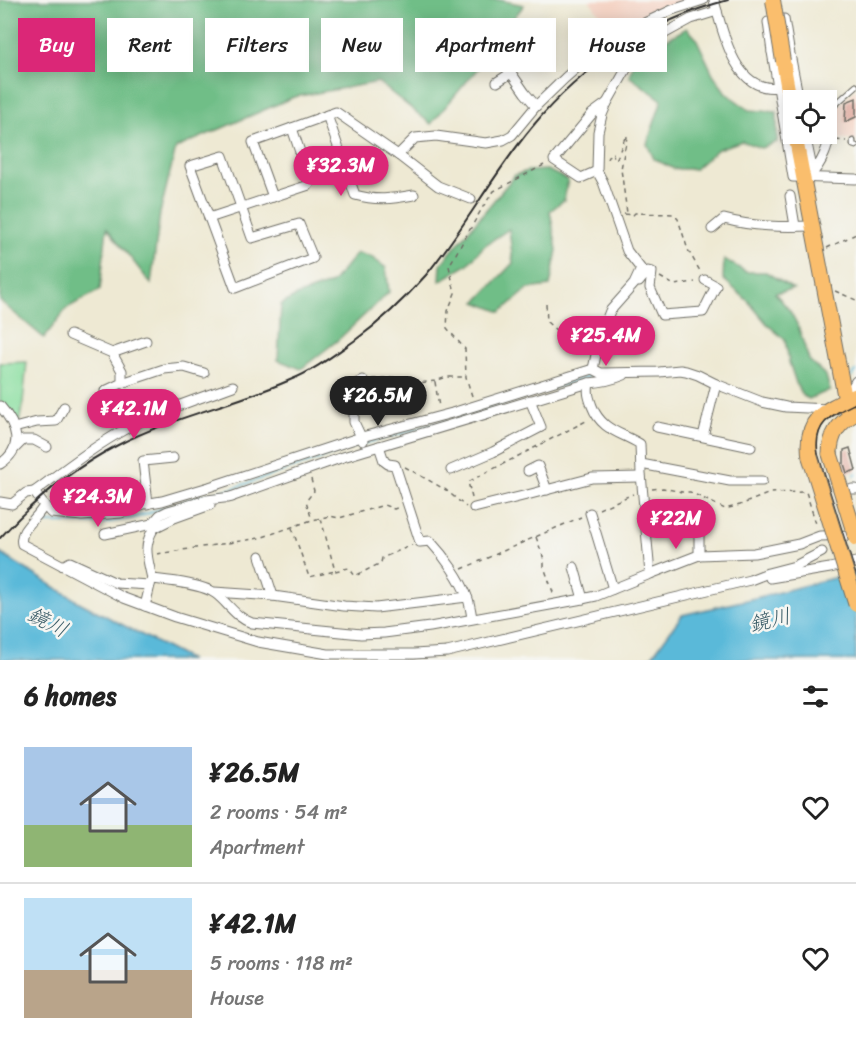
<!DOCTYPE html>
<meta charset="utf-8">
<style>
:root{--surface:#fff;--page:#f6f6f6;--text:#222;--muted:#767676;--line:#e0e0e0;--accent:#db2777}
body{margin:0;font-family:Sriracha,"Klee One",sans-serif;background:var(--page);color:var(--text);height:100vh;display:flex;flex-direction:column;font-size:22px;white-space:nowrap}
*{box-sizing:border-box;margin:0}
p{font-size:20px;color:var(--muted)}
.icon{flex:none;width:33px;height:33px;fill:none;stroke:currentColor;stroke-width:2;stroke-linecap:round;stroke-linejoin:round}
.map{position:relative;height:660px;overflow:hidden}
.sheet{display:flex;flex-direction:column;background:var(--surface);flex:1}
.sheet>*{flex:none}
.banner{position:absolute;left:18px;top:18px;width:820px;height:54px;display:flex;gap:12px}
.controls{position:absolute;left:783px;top:90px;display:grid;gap:12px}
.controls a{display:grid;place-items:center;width:54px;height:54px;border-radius:0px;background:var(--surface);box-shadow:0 3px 15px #0003;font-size:30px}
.price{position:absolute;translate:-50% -51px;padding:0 14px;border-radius:21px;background:var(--accent);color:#fff;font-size:20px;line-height:39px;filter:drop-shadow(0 2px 3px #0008)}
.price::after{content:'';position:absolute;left:50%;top:36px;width:18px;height:14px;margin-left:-9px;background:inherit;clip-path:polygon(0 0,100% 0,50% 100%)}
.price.current{background:#222;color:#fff}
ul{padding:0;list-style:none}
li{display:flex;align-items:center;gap:18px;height:150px;padding:0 24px}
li+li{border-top:2px solid var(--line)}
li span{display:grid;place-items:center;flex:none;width:168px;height:120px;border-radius:0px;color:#555}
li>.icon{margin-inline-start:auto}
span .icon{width:72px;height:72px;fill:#fffc;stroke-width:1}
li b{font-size:26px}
h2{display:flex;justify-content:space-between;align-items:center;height:72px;padding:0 24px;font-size:26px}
.chip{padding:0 21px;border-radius:0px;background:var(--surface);box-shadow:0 3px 15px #0003;font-size:21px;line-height:54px}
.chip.current{background:var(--accent);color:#fff}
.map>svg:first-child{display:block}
.built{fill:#f5d2c2}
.green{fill:#8bdfa1;stroke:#5b8566;stroke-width:1.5}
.forest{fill:#70be87;stroke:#4e7459;stroke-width:1.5}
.water{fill:#5ab9d9;stroke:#427282;stroke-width:1.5}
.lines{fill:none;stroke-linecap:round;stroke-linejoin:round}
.stream{stroke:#5ab9d9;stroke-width:2}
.building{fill:#de9f92}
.service-casing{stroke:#6f6e66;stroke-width:7}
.minor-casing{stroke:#6f6e66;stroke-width:11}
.primary-casing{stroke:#6f6e66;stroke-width:16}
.trunk-casing{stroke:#6f6e66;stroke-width:17}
.path{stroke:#6f6e66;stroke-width:1.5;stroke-dasharray:4.5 4.5;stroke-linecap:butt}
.service{stroke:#fff;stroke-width:4.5}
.minor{stroke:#fff;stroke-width:9}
.primary{stroke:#fabe6d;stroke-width:14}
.trunk{stroke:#fabe6d;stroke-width:15}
.tram{stroke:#2b2b2b;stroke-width:1.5}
.rail{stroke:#2b2b2b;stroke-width:2}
.primary-bridge-casing{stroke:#6f6e66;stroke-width:16;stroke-linecap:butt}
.trunk-bridge-casing{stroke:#6f6e66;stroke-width:17;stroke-linecap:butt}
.primary-bridge{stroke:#fabe6d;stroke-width:14}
.trunk-bridge{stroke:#fabe6d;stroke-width:15}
.labels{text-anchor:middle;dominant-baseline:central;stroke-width:5;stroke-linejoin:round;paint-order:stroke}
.water-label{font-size:21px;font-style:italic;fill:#3b5d68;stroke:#f6f6f2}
</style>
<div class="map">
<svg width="856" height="660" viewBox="0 0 856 660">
<rect width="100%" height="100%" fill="#f6f6f2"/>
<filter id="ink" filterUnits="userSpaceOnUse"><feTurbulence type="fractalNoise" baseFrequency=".0167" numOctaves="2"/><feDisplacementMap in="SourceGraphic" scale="12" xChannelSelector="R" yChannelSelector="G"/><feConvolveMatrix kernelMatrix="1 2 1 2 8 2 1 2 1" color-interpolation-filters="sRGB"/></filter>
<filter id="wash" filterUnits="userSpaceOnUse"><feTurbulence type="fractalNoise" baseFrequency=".008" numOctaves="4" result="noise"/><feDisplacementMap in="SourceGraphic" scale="24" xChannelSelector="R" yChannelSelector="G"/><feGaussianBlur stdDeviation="1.35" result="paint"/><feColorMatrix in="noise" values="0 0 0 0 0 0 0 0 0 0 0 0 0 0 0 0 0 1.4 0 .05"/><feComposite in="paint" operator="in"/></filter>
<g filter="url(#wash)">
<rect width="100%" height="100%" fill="#eee9d3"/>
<g class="built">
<polygon points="589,0 688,0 633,25 622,25 610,22 599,13"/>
<polygon points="856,89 856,141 833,138 833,132 827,120 827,117"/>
</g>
<polygon class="green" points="27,362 23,402 19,423 16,423 14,416 0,401 0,363"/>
<g class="forest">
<polygon points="0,0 499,0 524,5 506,28 504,46 489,55 431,124 378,82 294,97 176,148 160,213 151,284 107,228 100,290 67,308 44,338 0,301"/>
<polygon points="687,28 696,38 713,74 726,93 749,110 777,112 777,142 761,148 742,141 718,149 695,169 674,169 654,159 647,144 662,100 629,76 637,53 649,42 662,42"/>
<polygon points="547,170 568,180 564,200 550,211 557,250 550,286 528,289 501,312 476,302 513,263 509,229 484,246 467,265 440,281 441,264 515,175 528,171"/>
<polygon points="357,253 371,257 386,268 389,292 338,340 301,369 278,360 281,305 296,296 332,283"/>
<polygon points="724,259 746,272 766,272 793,289 775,293 790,311 798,326 809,360 826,376 830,390 809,399 803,396 797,386 789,362 785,340 768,325 748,301 723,279"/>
</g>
<g class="water">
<polygon points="0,553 79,602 190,660 0,660"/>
<polygon points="856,572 856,660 641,660 652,656 682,615 768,595"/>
</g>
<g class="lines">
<g class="stream">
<polyline points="852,376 856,371"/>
<polyline points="457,418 593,375"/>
<polyline points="855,475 856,473"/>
<polyline points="38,523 103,523 137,517 201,496 231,489 359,445 446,421"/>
</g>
</g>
<g id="blocks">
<g class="building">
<polygon points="856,98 856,117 845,122 846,102"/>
<polygon points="850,448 856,470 847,473 844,464 844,450"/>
</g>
</g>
</g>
<g filter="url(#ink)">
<use href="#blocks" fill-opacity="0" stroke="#6f6e66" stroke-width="1.5"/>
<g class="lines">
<g class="service-casing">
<g id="service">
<polyline points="826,113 856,86"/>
<polyline points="853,141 853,145 856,146"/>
</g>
</g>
<g class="minor-casing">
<g id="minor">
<path d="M714,0C722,30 735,94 778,87L793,177L856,179"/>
<polyline points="784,19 789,49"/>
<polyline points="768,22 772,52"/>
<polyline points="528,29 538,45"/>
<polyline points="497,82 511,73"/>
<polyline points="778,87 772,52 789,49 799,100"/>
<polyline points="536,106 525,93 507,67 547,39"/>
<path d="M327,115L355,195C377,201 391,199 414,195"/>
<polyline points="805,134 813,173"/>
<polyline points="398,155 438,186 471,199"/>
<polygon points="223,156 252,238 299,224 313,258 235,288 190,166"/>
<polyline points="597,171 581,178 554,160 592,114 607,103"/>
<path d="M809,177C820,166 834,142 826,126"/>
<polyline points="790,196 795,226"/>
<polyline points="273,197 253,142 292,128"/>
<polyline points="209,218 309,185 310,182 292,128 336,112 398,155 415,138 436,136 486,143 503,140 512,135 536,106 565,78 589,57 638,26 672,10 703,0"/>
<path d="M712,229L724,219C753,227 783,227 813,226"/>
<polyline points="639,282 648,271 652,272 650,288 662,315 703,312 716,286 705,280"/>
<path d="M70,335L112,353L122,371V383L105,391C105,414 115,414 132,426"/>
<polyline points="112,353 146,341"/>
<polyline points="593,369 600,336 610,311 634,284 641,269 627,251 603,182 597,171 598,132 602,115 607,103 628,66 649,42 691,19 717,11"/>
<polyline points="363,380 354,385 354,422 363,441"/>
<polyline points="122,383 164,369 184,367 204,373"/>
<polyline points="854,397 852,388 856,381"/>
<path d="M0,406C17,425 25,448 0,464"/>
<polyline points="657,427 751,447"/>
<polyline points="14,428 37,422 56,421 64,407"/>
<polyline points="703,436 716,384"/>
<path d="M379,446L384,461L388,464L395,465L420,542L430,541C444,556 461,579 468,599C470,605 471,612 472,618"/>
<polyline points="14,449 23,440 34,440 47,447"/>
<polyline points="641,464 730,481 762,481"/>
<polyline points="451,470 493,452 541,427 530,400"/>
<polyline points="528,471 538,466 547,490"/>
<polyline points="852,489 856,489"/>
<path d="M34,492C65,469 96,445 129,427C162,410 198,399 233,386"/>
<path d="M232,497L207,500L168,511L160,515L152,524L154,528C142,547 148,558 152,579C169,581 203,584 216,594C228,603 236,618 252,623L361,634L384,633L430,627L577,600L596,596L650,574L641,474L640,444C620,432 601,430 592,406C589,398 587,392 589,383"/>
<path d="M228,498L343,457L589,383C602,382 612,380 624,375"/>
<path d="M0,502L12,504L26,493L34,492L44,505C39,518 18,529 22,544L124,598L175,617L258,642L328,654H414L447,652L750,580L768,573L795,566L822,552"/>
<polyline points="148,504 143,461 173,458"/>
<polyline points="44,505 51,513 82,516 121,513 144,504 162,501 209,487 358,438 452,413 593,369 601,373 659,372 680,370 686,371 698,375 716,384 762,402 786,407 828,409"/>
<polyline points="474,508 527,495 592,478 641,477"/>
<polyline points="590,513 613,589"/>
<polyline points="154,528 174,518 210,505"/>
<polyline points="105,534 152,524"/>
<polyline points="699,555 754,553 799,544 820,536 856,535"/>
<polyline points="260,556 273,596"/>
<polyline points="63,566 70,562 116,583 150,585"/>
<polyline points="574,567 583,599"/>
<polyline points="650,574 699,555 699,523"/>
<polyline points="770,578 830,568 856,562"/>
<polyline points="214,592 273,596 344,606 376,608 467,597"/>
<polyline points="145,606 151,581"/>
</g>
</g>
<g class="primary-casing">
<g id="primary">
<polyline points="783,61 794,124"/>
<polyline points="795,134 847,409"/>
</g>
</g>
<g class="trunk-casing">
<g id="trunk">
<path d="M830,454C830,434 839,422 856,413"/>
<path d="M810,457C804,418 825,410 856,396"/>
</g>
</g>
<g class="path">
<polyline points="836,140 846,141"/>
<polyline points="607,159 610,153 613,153 614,159 617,158 626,135 627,137 621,169 627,213"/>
<polyline points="624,214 633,215 635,213 673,214 678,219 688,250 700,271"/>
<polyline points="827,248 856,234"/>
<polyline points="660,277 674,285 695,282"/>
<polyline points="835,291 856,300"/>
<polyline points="546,304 547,322 558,332 589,335 589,338"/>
<polyline points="372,379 396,377 403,385 435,381 447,377 465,377"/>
<polyline points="435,382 439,407"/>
<polyline points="472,396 466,377 465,349 447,328 448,311 455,293 449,266 484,205 494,191 546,164"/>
<polyline points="405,467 446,490 466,507"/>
<polyline points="311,479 314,491 306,501 312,520"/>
<polyline points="652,489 663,488 682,492 690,492 725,509 740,505 770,493 806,492 817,527"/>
<polyline points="472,498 468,482 588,420"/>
<polyline points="599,509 633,494"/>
<polyline points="321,519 335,571 349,568 355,576 381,563 382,558 412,545"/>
<polyline points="292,528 309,577 335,571"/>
<polyline points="536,537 544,559 544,567 554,595"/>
<polyline points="157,554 260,538 312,520 330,516 339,518 384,505 394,509 400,507"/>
<polyline points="462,569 581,517"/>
</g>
<use href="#service" class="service"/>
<use href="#minor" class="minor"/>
<use href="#primary" class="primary"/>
<use href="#trunk" class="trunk"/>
<path class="tram" d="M856,403C831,415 813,423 818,454L856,575"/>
<path class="rail" d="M0,538C33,501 72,469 116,446C171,417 234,405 290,380C313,371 334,355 354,341C379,323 405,299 426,275C464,229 493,174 532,127C581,67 652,20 728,0"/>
<g class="primary-bridge-casing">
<polyline id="primary-bridge" points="773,0 783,61"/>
</g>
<g class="trunk-bridge-casing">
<g id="trunk-bridge">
<polyline points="830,454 856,538"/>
<polyline points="810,457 856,604"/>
</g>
</g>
<use href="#primary-bridge" class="primary-bridge"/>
<use href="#trunk-bridge" class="trunk-bridge"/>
</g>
</g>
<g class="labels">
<g class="water-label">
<text transform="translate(770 620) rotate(-13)">鏡川</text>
<text transform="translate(48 622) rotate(27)">鏡川</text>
</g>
</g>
</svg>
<div class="controls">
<a><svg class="icon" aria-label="locate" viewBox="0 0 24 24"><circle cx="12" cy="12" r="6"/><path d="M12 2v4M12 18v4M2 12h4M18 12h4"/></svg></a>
</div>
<b class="price" style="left:341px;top:197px">¥32.3M</b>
<b class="price" style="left:606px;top:367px">¥25.4M</b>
<b class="price current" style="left:378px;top:427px">¥26.5M</b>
<b class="price" style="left:134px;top:440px">¥42.1M</b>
<b class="price" style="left:98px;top:528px">¥24.3M</b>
<b class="price" style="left:676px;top:550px">¥22M</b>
<div class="banner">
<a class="chip current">Buy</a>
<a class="chip">Rent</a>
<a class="chip">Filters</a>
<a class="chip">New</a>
<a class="chip">Apartment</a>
<a class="chip">House</a>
</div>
</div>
<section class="sheet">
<h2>6 homes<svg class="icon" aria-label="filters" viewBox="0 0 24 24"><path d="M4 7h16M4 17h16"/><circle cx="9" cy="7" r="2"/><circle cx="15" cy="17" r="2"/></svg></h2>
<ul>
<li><span style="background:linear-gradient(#a9c7e8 65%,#8fb573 0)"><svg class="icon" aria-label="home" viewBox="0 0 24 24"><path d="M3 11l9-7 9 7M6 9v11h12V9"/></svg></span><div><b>¥26.5M</b><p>2 rooms · 54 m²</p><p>Apartment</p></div><svg class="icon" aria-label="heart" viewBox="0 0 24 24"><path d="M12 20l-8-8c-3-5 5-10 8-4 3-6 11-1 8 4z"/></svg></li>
<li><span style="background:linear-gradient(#bfe0f5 60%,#b9a48a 0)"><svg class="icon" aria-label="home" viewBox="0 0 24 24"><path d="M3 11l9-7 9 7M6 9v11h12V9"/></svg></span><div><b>¥42.1M</b><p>5 rooms · 118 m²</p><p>House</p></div><svg class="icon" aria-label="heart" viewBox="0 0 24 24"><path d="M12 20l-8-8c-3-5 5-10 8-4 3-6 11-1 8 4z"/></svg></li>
</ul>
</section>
